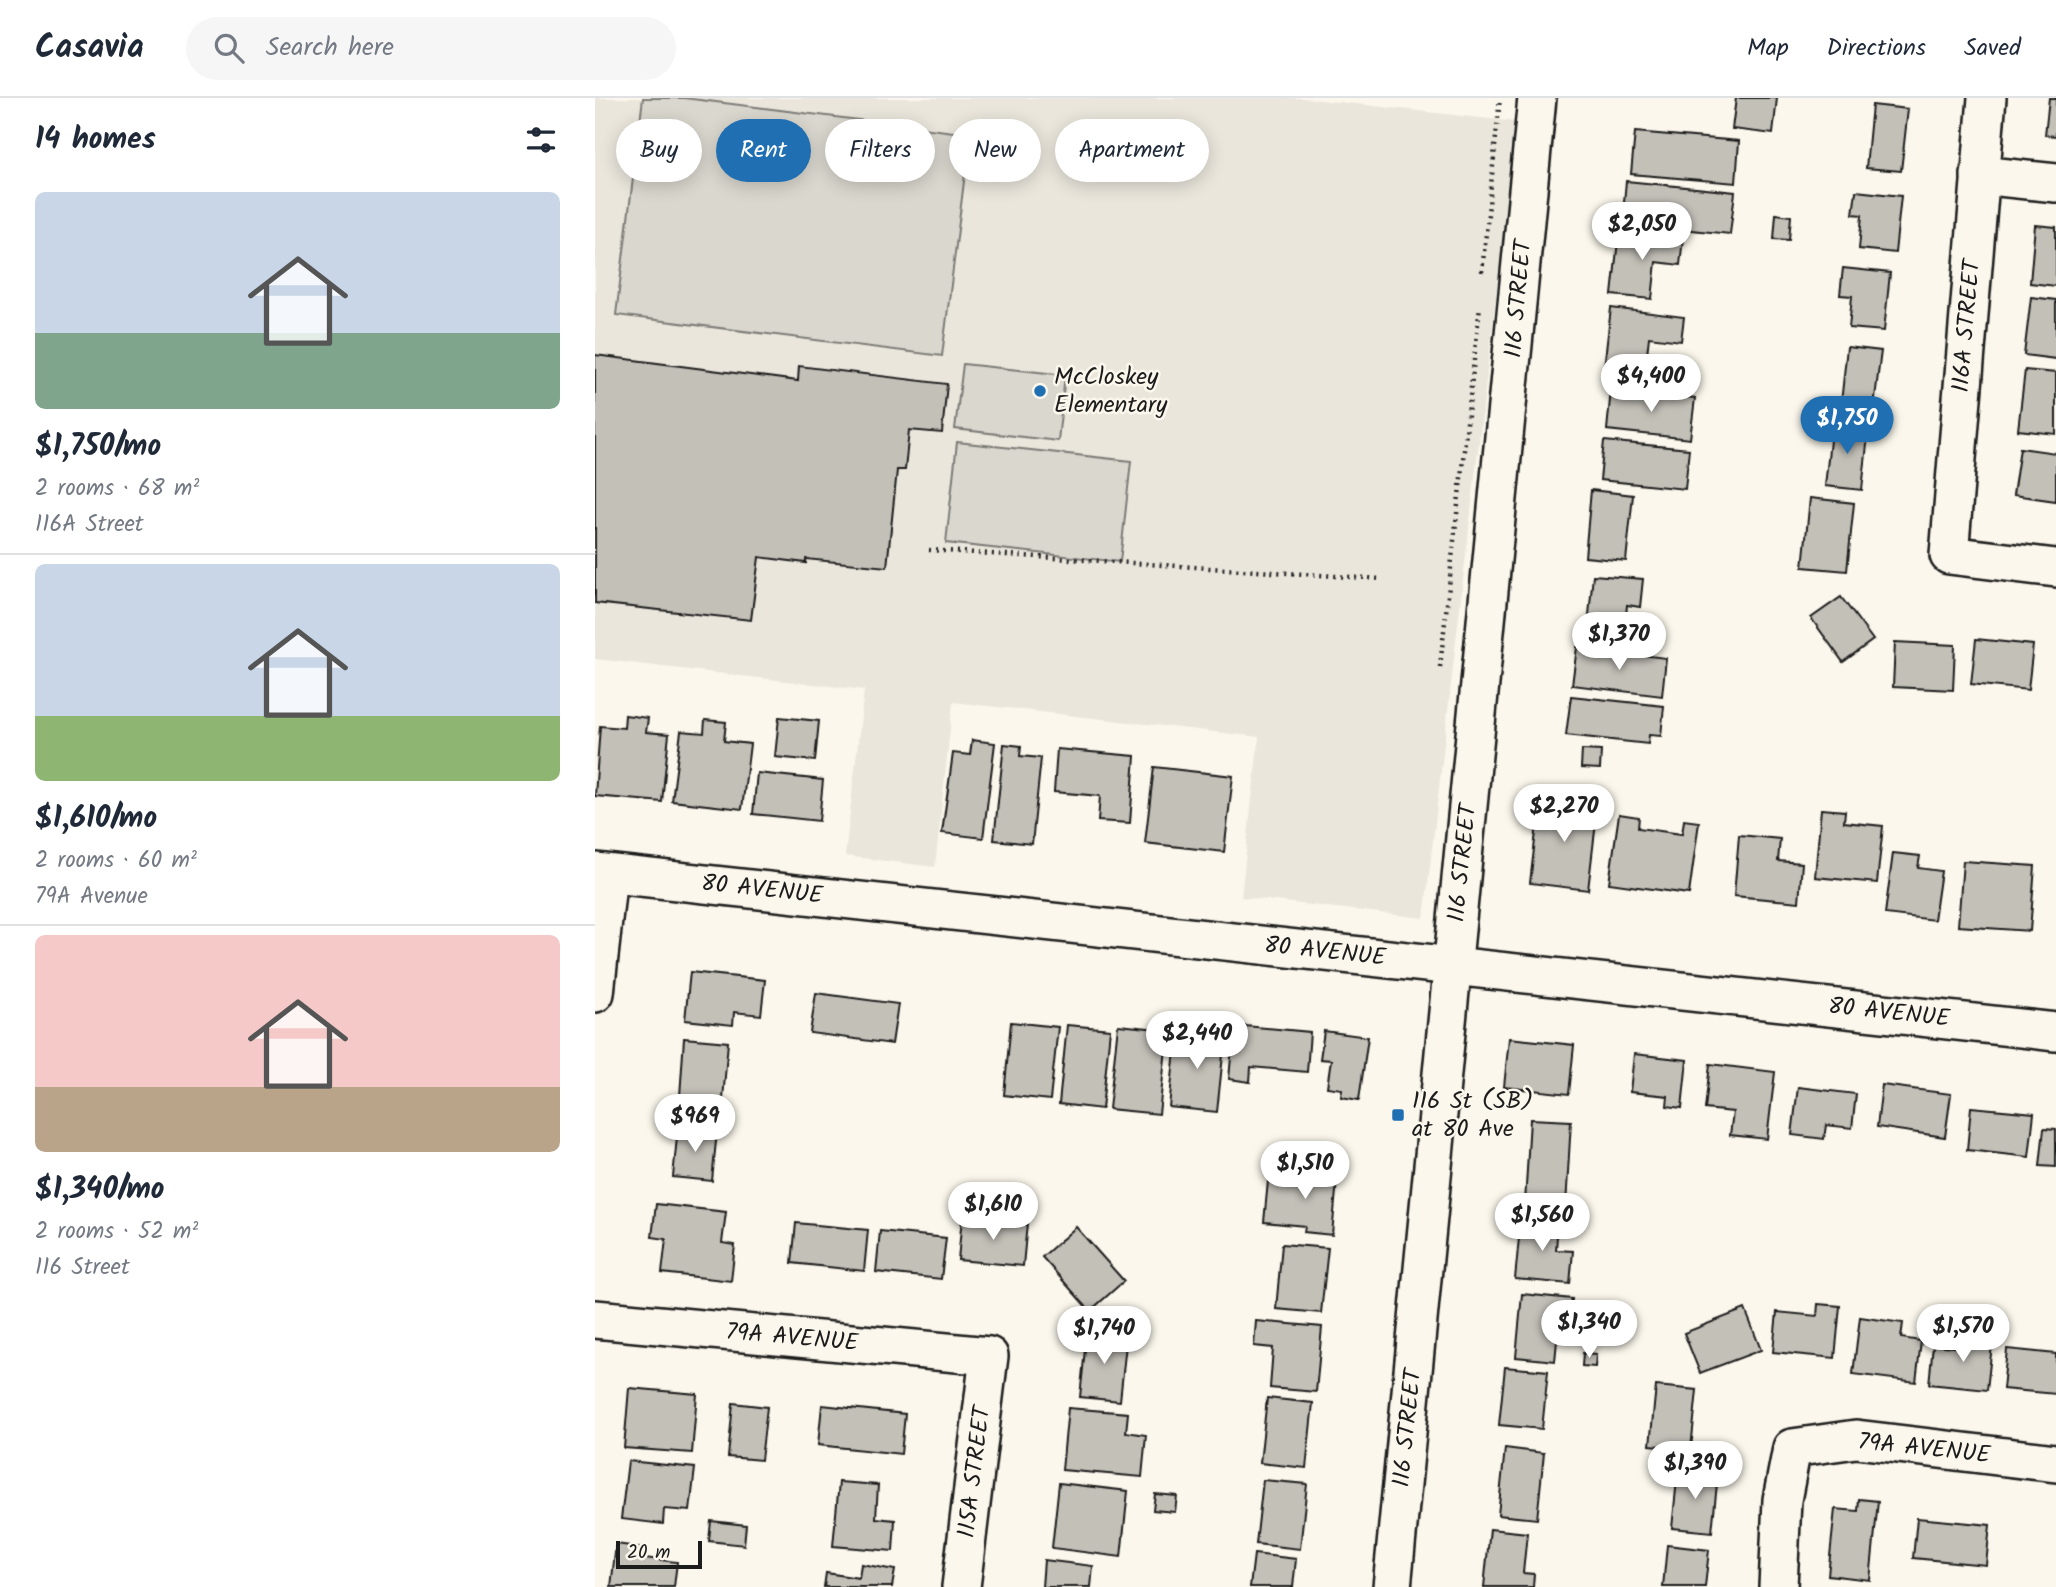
<!DOCTYPE html>
<meta charset="utf-8">
<style>
:root{--surface:#fff;--page:#f6f6f7;--text:#1f2937;--muted:#747a83;--line:#e0e1e3;--accent:#1f6fb2}
body{margin:0;font-family:Kalam,sans-serif;background:var(--page);color:var(--text);height:100vh;display:flex;flex-direction:column;font-size:26px;white-space:nowrap}
*{box-sizing:border-box;margin:0}
p{font-size:23px;color:var(--muted)}
.icon{flex:none;width:38px;height:38px;fill:none;stroke:currentColor;stroke-width:2;stroke-linecap:round;stroke-linejoin:round}
.map{position:relative;flex:1;overflow:hidden}
.panel{display:flex;flex-direction:column;background:var(--surface);width:595px}
.panel>*{flex:none}
.banner{position:absolute;left:21px;top:21px;width:665px;height:63px;display:flex;gap:14px}
.scale{position:absolute;left:21px;bottom:18px;width:86px;box-sizing:border-box;padding-left:7px;border:4px solid #1c1c1c;border-top:0;font-size:19px;line-height:24px;white-space:nowrap;color:#1c1c1c;-webkit-text-stroke:5px #fbf7ec;paint-order:stroke}
.price{position:absolute;translate:-50% -60px;padding:0 16px;border-radius:24px;background:#fff;color:#222;font-size:23px;line-height:46px;filter:drop-shadow(0 2px 4px #0008)}
.price::after{content:'';position:absolute;left:50%;top:42px;width:21px;height:16px;margin-left:-10px;background:inherit;clip-path:polygon(0 0,100% 0,50% 100%)}
.price.on{background:var(--accent);color:#fff}
ul{padding:0;list-style:none}
li{display:grid;align-content:center;gap:14px;height:371px;padding:0 35px}
li+li{border-top:2px solid var(--line)}
li span{display:grid;place-items:center;height:217px;border-radius:10px;color:#555}
li>.icon{margin-inline-start:auto}
span .icon{width:126px;height:126px;fill:#fffc;stroke-width:1}
li b{font-size:30px}
h2{display:flex;justify-content:space-between;align-items:center;height:84px;padding:0 35px;font-size:30px}
.pill{padding:0 24px;border-radius:32px;background:var(--surface);box-shadow:0 4px 18px #0003;font-size:24px;line-height:63px}
.pill.on{background:var(--accent);color:#fff}
header{display:flex;align-items:center;gap:42px;box-sizing:border-box;height:98px;padding:0 35px;background:var(--surface);border-bottom:2px solid var(--line)}
header strong{font-size:33px}
nav{display:flex;gap:38px;margin-inline-start:auto;font-size:24px}
.search{width:490px;height:63px;background:var(--page);display:flex;align-items:center;gap:18px;box-sizing:border-box;padding:0 24px;border-radius:38px;color:var(--muted);font-size:26px}
main{display:flex;flex:1;min-height:0}
.map>svg:first-child{display:block}
.built{fill:#eae6dc}
.green{fill:#dad7ce;stroke:#7b7a75;stroke-width:2}
.building{fill:#c3c0b8;stroke:#1c1c1c;stroke-width:2}
.lines{fill:none;stroke-linecap:round;stroke-linejoin:round}
.minor-casing{stroke:#1c1c1c;stroke-width:42}
.path{stroke:#1c1c1c;stroke-width:4.5;stroke-dasharray:2 5;stroke-linecap:butt}
.minor{stroke:#fbf7ec;stroke-width:37}
.poi-dot{fill:#1f6fb2;stroke:#fbf7ec;stroke-width:2.5}
.labels{text-anchor:middle;dominant-baseline:central;stroke-width:5;stroke-linejoin:round;paint-order:stroke}
.street-label{font-size:24px;fill:#1c1c1c;stroke:#fbf7ec}
.poi-label{font-size:24px;fill:#1c1c1c;stroke:#fbf7ec;text-anchor:start}
</style>
<header>
<strong>Casavia</strong>
<div class="search"><svg class="icon" aria-label="search" viewBox="0 0 24 24"><circle cx="10" cy="10" r="6"/><path d="M15 15l6 6"/></svg>Search here</div>
<nav><a>Map</a><a>Directions</a><a>Saved</a></nav>
</header>
<main>
<section class="panel">
<h2>14 homes<svg class="icon" aria-label="filters" viewBox="0 0 24 24"><path d="M4 7h16M4 17h16"/><circle cx="9" cy="7" r="2"/><circle cx="15" cy="17" r="2"/></svg></h2>
<ul>
<li><span style="background:linear-gradient(#c9d6e8 65%,#7fa58c 0)"><svg class="icon" aria-label="home" viewBox="0 0 24 24"><path d="M3 11l9-7 9 7M6 9v11h12V9"/></svg></span><div><b>$1,750/mo</b><p>2 rooms · 68 m²</p><p>116A Street</p></div></li>
<li><span style="background:linear-gradient(#c9d6e8 70%,#8fb573 0)"><svg class="icon" aria-label="home" viewBox="0 0 24 24"><path d="M3 11l9-7 9 7M6 9v11h12V9"/></svg></span><div><b>$1,610/mo</b><p>2 rooms · 60 m²</p><p>79A Avenue</p></div></li>
<li><span style="background:linear-gradient(#f6c9c9 70%,#b9a48a 0)"><svg class="icon" aria-label="home" viewBox="0 0 24 24"><path d="M3 11l9-7 9 7M6 9v11h12V9"/></svg></span><div><b>$1,340/mo</b><p>2 rooms · 52 m²</p><p>116 Street</p></div></li>
</ul>
</section>
<div class="map">
<svg width="1461" height="1489" viewBox="0 0 1461 1489">
<rect width="100%" height="100%" fill="#fbf7ec"/>
<filter id="ink" filterUnits="userSpaceOnUse"><feTurbulence type="fractalNoise" baseFrequency=".0143" numOctaves="2"/><feDisplacementMap in="SourceGraphic" scale="14" xChannelSelector="R" yChannelSelector="G"/><feConvolveMatrix kernelMatrix="1 2 1 2 8 2 1 2 1" color-interpolation-filters="sRGB"/></filter>
<g filter="url(#ink)">
<polygon class="built" points="0,0 708,0 921,24 829,820 646,799 664,639 358,604 340,769 250,758 269,592 0,561"/>
<g class="green">
<polygon points="48,0 89,0 375,36 347,258 21,217"/>
<polygon points="368,266 470,277 463,343 360,331"/>
<polygon points="362,344 536,363 525,464 351,445"/>
</g>
<g class="building">
<polygon points="1141,0 1182,0 1178,36 1137,31"/>
<polygon points="1454,0 1461,0 1461,38 1450,37"/>
<polygon points="1277,7 1313,11 1306,73 1271,70"/>
<polygon points="1040,34 1144,43 1141,85 1036,76"/>
<polygon points="1031,83 1140,94 1135,136 1027,125"/>
<polygon points="1261,93 1306,98 1300,155 1264,151 1267,117 1258,116"/>
<polygon points="1181,116 1196,118 1194,142 1179,141"/>
<polygon points="1440,127 1461,129 1461,188 1435,185"/>
<polygon points="1024,133 1088,140 1085,167 1061,164 1057,201 1017,197"/>
<polygon points="1248,170 1295,175 1289,233 1254,230 1257,198 1245,197"/>
<polygon points="1436,199 1461,202 1461,261 1429,257"/>
<polygon points="1016,210 1089,219 1086,243 1054,239 1049,283 1008,278"/>
<polygon points="1252,249 1286,253 1279,308 1246,305"/>
<polygon points="0,257 203,283 204,268 352,286 347,335 314,332 310,372 302,372 292,469 211,461 211,465 164,459 156,522 0,505"/>
<polygon points="1430,272 1461,275 1461,336 1423,332"/>
<polygon points="1016,291 1100,300 1095,341 1012,332"/>
<polygon points="1237,324 1274,328 1267,392 1230,388"/>
<polygon points="1009,343 1094,351 1090,391 1005,382"/>
<polygon points="1425,350 1461,355 1461,403 1418,397"/>
<polygon points="996,392 1038,397 1031,463 990,459"/>
<polygon points="1215,400 1259,405 1252,473 1208,469"/>
<polygon points="998,477 1048,481 1045,509 1032,507 1029,541 992,537"/>
<polygon points="1246,499 1278,542 1248,564 1216,520"/>
<polygon points="1381,541 1438,547 1433,592 1376,586"/>
<polygon points="1300,544 1360,547 1358,592 1298,589"/>
<polygon points="982,549 1071,560 1067,598 977,587"/>
<polygon points="976,598 1069,608 1066,638 1054,637 1053,646 971,637"/>
<polygon points="30,617 53,620 51,634 74,636 67,704 0,698 5,628 29,630"/>
<polygon points="184,619 224,623 220,663 180,659"/>
<polygon points="110,622 131,624 129,643 155,646 147,711 77,703 86,633 109,635"/>
<polygon points="377,642 400,645 388,740 347,735 358,655 375,657"/>
<polygon points="409,646 426,648 425,658 446,660 437,746 399,742"/>
<polygon points="462,651 540,658 535,725 503,723 505,698 459,694"/>
<polygon points="987,652 1006,653 1005,671 986,670"/>
<polygon points="559,669 638,678 629,754 550,745"/>
<polygon points="162,675 228,682 224,723 158,716"/>
<polygon points="945,700 1003,707 993,792 935,785"/>
<polygon points="1226,711 1250,713 1249,724 1288,728 1282,785 1220,779"/>
<polygon points="1024,716 1044,719 1043,730 1087,736 1089,722 1104,724 1094,796 1014,785"/>
<polygon points="1144,737 1185,741 1183,763 1207,765 1204,804 1139,798"/>
<polygon points="1298,755 1325,758 1323,770 1346,773 1339,822 1290,816"/>
<polygon points="1368,763 1440,768 1435,833 1363,828"/>
<polygon points="95,874 170,882 166,917 139,914 138,927 90,922"/>
<polygon points="221,895 303,906 297,946 215,935"/>
<polygon points="416,924 463,929 455,1002 409,997"/>
<polygon points="472,927 515,931 507,1011 464,1006"/>
<polygon points="523,927 573,932 564,1016 514,1011"/>
<polygon points="639,927 715,934 712,974 656,969 655,984 634,981"/>
<polygon points="582,933 630,938 622,1014 574,1009"/>
<polygon points="729,933 773,939 764,1002 746,999 747,991 732,989 736,962 725,961"/>
<polygon points="89,940 133,944 128,1001 85,998"/>
<polygon points="914,940 979,947 974,996 909,989"/>
<polygon points="1039,956 1092,962 1087,1010 1072,1008 1073,998 1035,994"/>
<polygon points="1115,966 1180,974 1172,1041 1135,1037 1138,1014 1110,1011"/>
<polygon points="1287,987 1356,996 1350,1039 1282,1029"/>
<polygon points="1203,989 1261,996 1257,1030 1231,1027 1229,1041 1197,1037"/>
<polygon points="1376,1009 1439,1015 1434,1059 1372,1052"/>
<polygon points="935,1021 976,1023 971,1108 930,1105"/>
<polygon points="83,1029 122,1033 117,1083 78,1079"/>
<polygon points="1449,1030 1461,1031 1461,1069 1445,1068"/>
<polygon points="709,1067 743,1071 737,1137 709,1134 710,1128 669,1124 673,1083 707,1086"/>
<polygon points="61,1106 131,1114 127,1145 140,1147 136,1183 67,1175 71,1141 57,1139"/>
<polygon points="367,1119 432,1125 428,1168 363,1162"/>
<polygon points="926,1119 963,1123 961,1152 978,1153 975,1186 920,1181"/>
<polygon points="201,1125 273,1132 269,1173 197,1165"/>
<polygon points="481,1129 529,1183 495,1213 447,1159"/>
<polygon points="285,1133 351,1140 346,1181 281,1174"/>
<polygon points="687,1146 733,1150 726,1215 681,1211"/>
<polygon points="927,1196 977,1201 974,1224 964,1223 960,1263 921,1259"/>
<polygon points="1223,1206 1245,1208 1240,1260 1178,1254 1182,1214 1222,1218"/>
<polygon points="1150,1211 1166,1252 1105,1275 1089,1235"/>
<polygon points="1265,1219 1308,1225 1306,1240 1326,1243 1321,1284 1258,1276"/>
<polygon points="661,1223 727,1229 721,1294 675,1290 678,1250 659,1248"/>
<polygon points="492,1232 532,1236 525,1303 485,1299"/>
<polygon points="1371,1235 1398,1238 1392,1292 1334,1286 1338,1247 1369,1250"/>
<polygon points="1412,1251 1461,1256 1461,1296 1408,1291"/>
<polygon points="988,1255 1001,1256 1000,1269 987,1268"/>
<polygon points="910,1269 953,1273 947,1331 904,1327"/>
<polygon points="1061,1288 1102,1292 1096,1351 1055,1347"/>
<polygon points="34,1290 102,1296 97,1355 29,1350"/>
<polygon points="672,1300 718,1305 711,1370 665,1365"/>
<polygon points="138,1305 172,1309 166,1362 133,1359"/>
<polygon points="227,1307 310,1316 306,1356 223,1347"/>
<polygon points="473,1310 533,1315 531,1334 551,1337 547,1379 467,1372"/>
<polygon points="910,1350 949,1355 942,1421 903,1417"/>
<polygon points="33,1363 100,1370 95,1413 69,1411 68,1426 26,1421"/>
<polygon points="1083,1372 1123,1376 1117,1434 1077,1430"/>
<polygon points="668,1382 712,1386 705,1451 661,1446"/>
<polygon points="244,1384 283,1387 281,1420 300,1422 298,1453 238,1448"/>
<polygon points="464,1385 533,1393 526,1459 457,1450"/>
<polygon points="560,1396 582,1398 580,1414 558,1412"/>
<polygon points="1264,1401 1283,1403 1275,1482 1233,1477 1240,1411 1263,1413"/>
<polygon points="1322,1420 1395,1427 1391,1467 1318,1460"/>
<polygon points="116,1423 151,1427 149,1447 114,1443"/>
<polygon points="895,1431 932,1435 928,1475 939,1476 938,1489 889,1489"/>
<polygon points="21,1446 50,1450 49,1460 82,1464 79,1489 16,1489"/>
<polygon points="1072,1447 1114,1452 1110,1489 1068,1489"/>
<polygon points="659,1456 701,1461 698,1489 655,1489"/>
<polygon points="449,1462 498,1468 496,1489 447,1489"/>
<polygon points="266,1466 300,1472 297,1489 229,1489 231,1475 264,1480"/>
</g>
<g class="lines">
<g class="minor-casing">
<g id="minor">
<polyline points="1392,0 1354,457 1461,470"/>
<polyline points="1385,77 1461,85"/>
<polyline points="0,774 1461,934"/>
<polyline points="0,895 13,776"/>
<polyline points="0,1221 394,1258 366,1489"/>
<polyline points="797,1489 942,0"/>
<polyline points="1183,1489 1187,1402 1197,1350 1261,1341 1461,1365"/>
</g>
</g>
<g class="path">
<polyline points="887,174 905,0"/>
<polyline points="334,452 787,481"/>
<polyline points="845,569 885,208"/>
</g>
<use href="#minor" class="minor"/>
</g>
</g>
<g class="poi-dot">
<circle cx="445" cy="293" r="7"/>
<rect x="796" y="1010" width="14" height="14" rx="3.5"/>
</g>
<g class="labels">
<g class="street-label">
<text transform="translate(924 201) rotate(-85)">116 STREET</text>
<text transform="translate(1372 228) rotate(-85)">116A STREET</text>
<text transform="translate(868 765) rotate(-84)">116 STREET</text>
<text transform="translate(167 792) rotate(6)">80 AVENUE</text>
<text transform="translate(730 854) rotate(6)">80 AVENUE</text>
<text transform="translate(1294 915) rotate(6)">80 AVENUE</text>
<text transform="translate(197 1240) rotate(5)">79A AVENUE</text>
<text transform="translate(813 1330) rotate(-84)">116 STREET</text>
<text transform="translate(1329 1351) rotate(6)">79A AVENUE</text>
<text transform="translate(380 1374) rotate(-83)">115A STREET</text>
</g>
<g class="poi-label">
<text x="459" y="279">McCloskey<tspan x="459" dy="28">Elementary</tspan></text>
<text x="817" y="1003">116 St (SB)<tspan x="817" dy="28">at 80 Ave</tspan></text>
</g>
</g>
</svg>
<div class="scale">20 m</div>
<b class="price" style="left:1047px;top:164px">$2,050</b>
<b class="price" style="left:1056px;top:316px">$4,400</b>
<b class="price on" style="left:1252px;top:358px">$1,750</b>
<b class="price" style="left:1024px;top:574px">$1,370</b>
<b class="price" style="left:969px;top:746px">$2,270</b>
<b class="price" style="left:602px;top:973px">$2,440</b>
<b class="price" style="left:100px;top:1056px">$969</b>
<b class="price" style="left:710px;top:1103px">$1,510</b>
<b class="price" style="left:398px;top:1144px">$1,610</b>
<b class="price" style="left:947px;top:1155px">$1,560</b>
<b class="price" style="left:994px;top:1262px">$1,340</b>
<b class="price" style="left:1368px;top:1266px">$1,570</b>
<b class="price" style="left:509px;top:1268px">$1,740</b>
<b class="price" style="left:1100px;top:1403px">$1,390</b>
<div class="banner">
<a class="pill">Buy</a>
<a class="pill on">Rent</a>
<a class="pill">Filters</a>
<a class="pill">New</a>
<a class="pill">Apartment</a>
</div>
</div>
</main>
